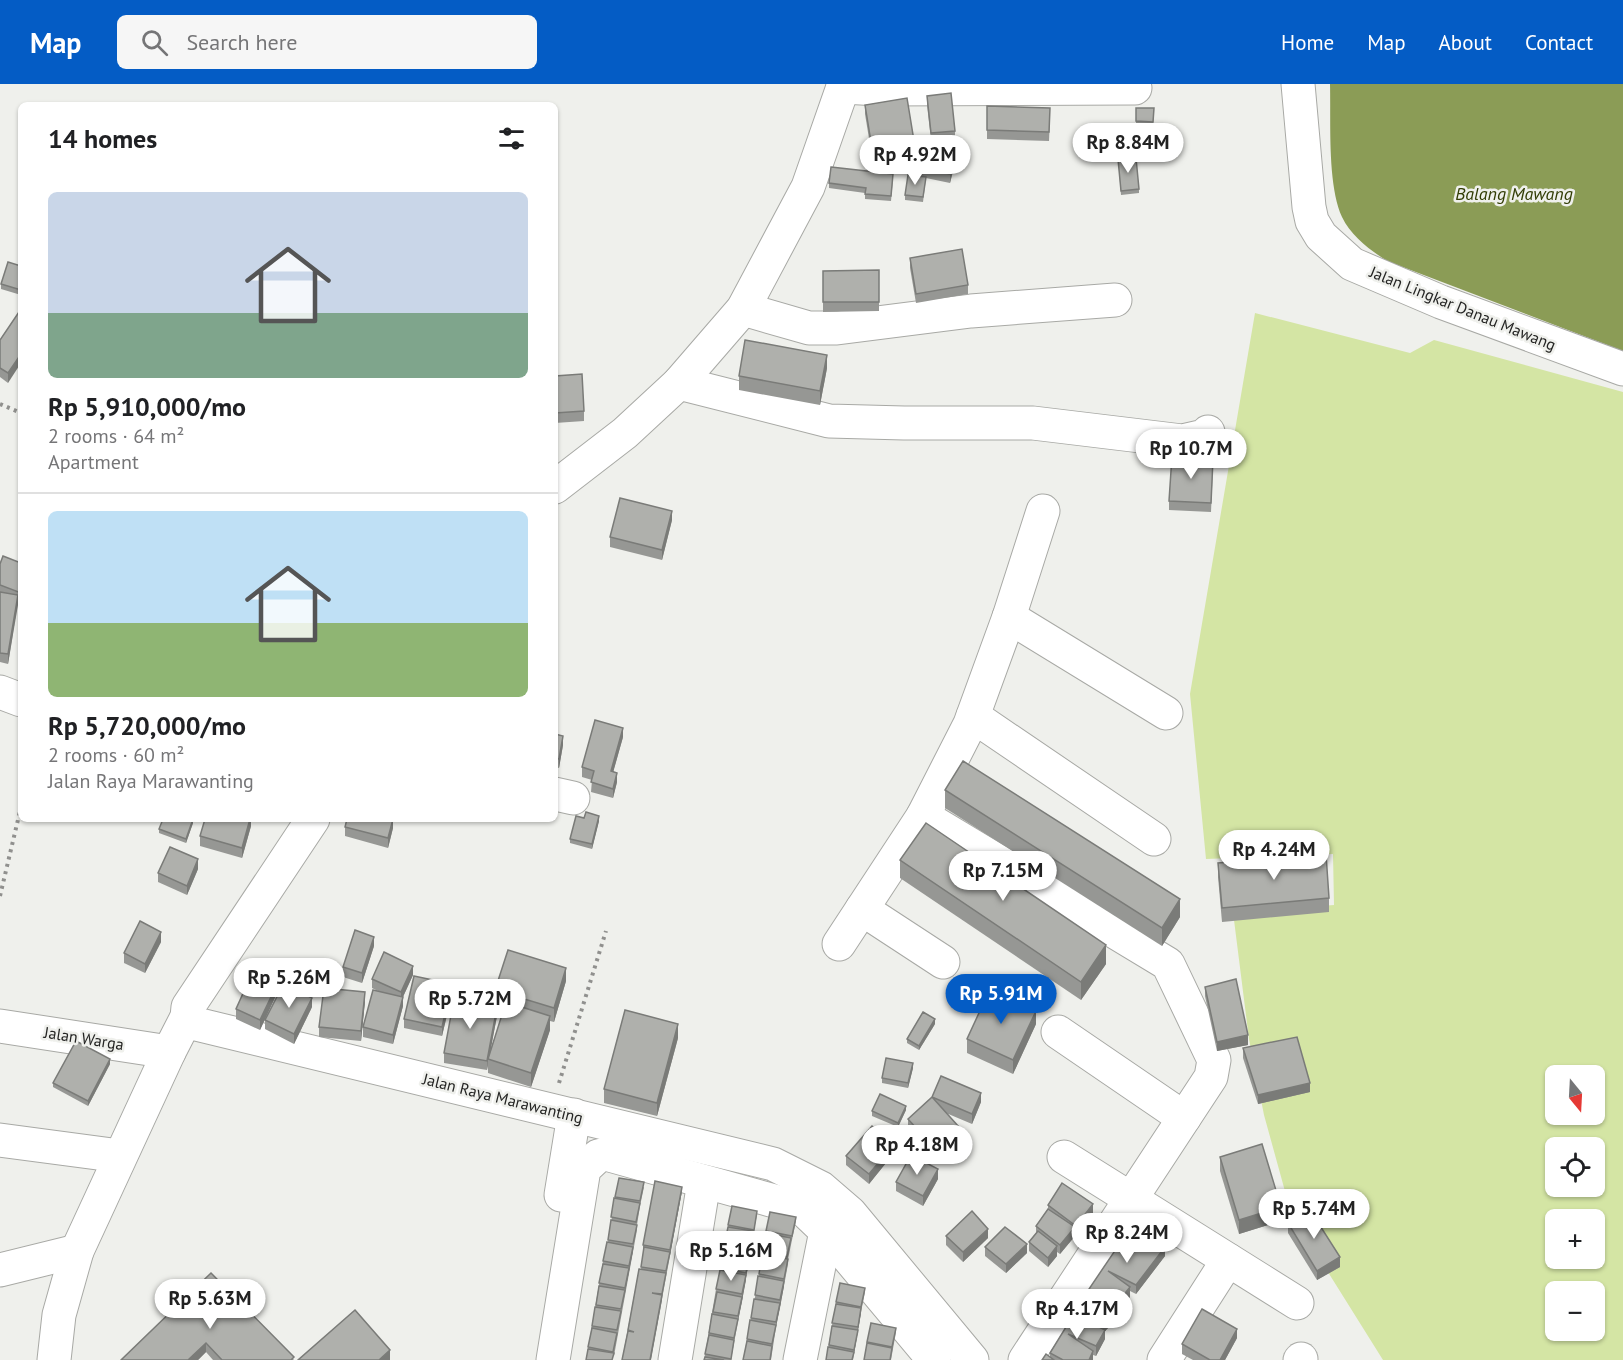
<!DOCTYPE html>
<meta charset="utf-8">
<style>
:root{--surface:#fff;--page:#f6f6f6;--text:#202124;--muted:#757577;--line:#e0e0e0;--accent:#045cc5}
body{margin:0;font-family:"PT Sans",sans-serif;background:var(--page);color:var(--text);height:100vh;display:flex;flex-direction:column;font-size:22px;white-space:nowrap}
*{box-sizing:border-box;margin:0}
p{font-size:20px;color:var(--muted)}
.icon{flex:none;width:33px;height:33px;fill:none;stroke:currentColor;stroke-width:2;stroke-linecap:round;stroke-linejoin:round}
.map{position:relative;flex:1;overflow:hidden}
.side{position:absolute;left:18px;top:18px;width:540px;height:720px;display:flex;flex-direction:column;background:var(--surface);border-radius:9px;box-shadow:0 2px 4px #0004}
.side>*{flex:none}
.needle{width:39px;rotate:162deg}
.tools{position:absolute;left:1545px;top:981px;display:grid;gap:12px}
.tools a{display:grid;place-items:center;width:60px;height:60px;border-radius:9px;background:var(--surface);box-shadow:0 2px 4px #0004;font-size:30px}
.price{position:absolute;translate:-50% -51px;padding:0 14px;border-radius:21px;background:#fff;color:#222;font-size:20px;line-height:39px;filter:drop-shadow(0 2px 3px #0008)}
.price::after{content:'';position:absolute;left:50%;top:36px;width:18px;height:14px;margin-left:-9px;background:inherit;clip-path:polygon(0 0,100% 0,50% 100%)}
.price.current{background:var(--accent);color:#fff}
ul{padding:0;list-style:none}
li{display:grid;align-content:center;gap:12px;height:318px;padding:0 30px}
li+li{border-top:2px solid var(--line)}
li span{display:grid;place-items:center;height:186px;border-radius:9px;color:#555}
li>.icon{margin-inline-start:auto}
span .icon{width:108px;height:108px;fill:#fffc;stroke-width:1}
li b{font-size:26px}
h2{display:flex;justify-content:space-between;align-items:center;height:72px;padding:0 30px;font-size:26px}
header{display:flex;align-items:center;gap:36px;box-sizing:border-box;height:84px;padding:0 30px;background:var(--accent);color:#fff}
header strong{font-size:28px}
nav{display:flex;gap:33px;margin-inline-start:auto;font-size:21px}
.search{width:420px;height:54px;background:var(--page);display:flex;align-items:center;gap:15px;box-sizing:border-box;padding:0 21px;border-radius:9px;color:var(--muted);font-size:22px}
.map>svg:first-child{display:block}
.green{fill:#d4e5a4;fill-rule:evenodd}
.water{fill:#8b9c56}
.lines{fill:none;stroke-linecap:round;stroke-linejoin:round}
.minor-casing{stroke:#a8a9a5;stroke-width:35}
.path{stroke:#90908e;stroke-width:4;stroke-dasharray:3 4.5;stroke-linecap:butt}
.minor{stroke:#fff;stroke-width:33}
.wall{fill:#969794}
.shaded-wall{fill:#7a7b78}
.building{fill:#afb0ac;stroke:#7a7b78;stroke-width:1.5}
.labels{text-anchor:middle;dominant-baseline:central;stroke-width:5;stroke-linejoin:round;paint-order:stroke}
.street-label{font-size:16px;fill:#242423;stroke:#eff0ec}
.water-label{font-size:18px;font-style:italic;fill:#323d05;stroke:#eff0ec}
</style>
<header>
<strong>Map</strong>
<div class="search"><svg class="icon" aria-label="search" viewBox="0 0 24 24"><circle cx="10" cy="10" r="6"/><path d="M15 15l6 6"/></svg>Search here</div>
<nav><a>Home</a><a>Map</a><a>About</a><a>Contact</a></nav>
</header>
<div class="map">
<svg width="1623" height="1276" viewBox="0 0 1623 1276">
<rect width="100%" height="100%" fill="#eff0ec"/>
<path class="green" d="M1255,229L1410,269L1434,256L1623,308V1276H1383L1291,1129L1264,1031L1249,955L1233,828L1334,821L1333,770L1206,775L1190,610ZM1556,992H1594V1030H1556ZM1556,1064H1594V1102H1556ZM1556,1136H1594V1174H1556ZM1556,1208H1594V1246H1556Z"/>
<path class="water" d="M1330,0H1623V267L1387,177C1370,166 1351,152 1342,133C1327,100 1331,37 1330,0Z"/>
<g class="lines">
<g class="minor-casing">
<g id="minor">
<polyline points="1298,0 1309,123 1312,137 1321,152 1352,180 1441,218 1623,285"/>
<polyline points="843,3 879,5 1135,4"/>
<polyline points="743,225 809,244 837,244 971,227 1115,216"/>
<polyline points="679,299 829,337 904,339 1033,339 1182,357 1204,352 1208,348"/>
<polyline points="555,403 625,349 679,299 743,225 808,103 844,0"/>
<polyline points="1009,533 1166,629"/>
<polyline points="0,608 21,616"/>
<polyline points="973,632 1154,755"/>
<polyline points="555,710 573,714"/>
<polyline points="313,735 188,923 187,933 196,940 773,1080 821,1104 850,1129 972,1276"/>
<polyline points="862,825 943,878"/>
<polyline points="839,860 923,732"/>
<polyline points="0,942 169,968"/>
<polyline points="1058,948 1184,1034"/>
<polyline points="0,1056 120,1072"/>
<polyline points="1064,1073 1297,1219"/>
<polyline points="561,1111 574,1031"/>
<polyline points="0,1186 77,1167"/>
<polyline points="54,1276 59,1231 77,1167 169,968 187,933"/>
<polyline points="553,1276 584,1085 598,1072 606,1070 803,1125 826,1147 934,1276"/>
<polyline points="675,1276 704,1098"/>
<polyline points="800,1276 826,1147"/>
<polyline points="1025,1276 1211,993 1214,976 1168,880 923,732 970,640 1009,533 1043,427"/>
<polyline points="1164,1276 1228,1176"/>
<polyline points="1300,1276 1301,1275"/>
</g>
</g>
<g class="path">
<polyline points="0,320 21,329"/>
<polyline points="0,812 21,723"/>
<polyline points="559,999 606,847"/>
</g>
<use href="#minor" class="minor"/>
</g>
<g class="wall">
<polygon points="927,12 955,47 955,57 940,58 957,71 950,99 926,94 923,118 905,116 905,111 915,91 915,82 931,56 927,21"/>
<polygon points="865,21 915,63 915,73 873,79 865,30"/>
<polygon points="987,22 1050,34 1049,57 987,55"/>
<polygon points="1136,24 1154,24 1153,43 1136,42"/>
<polygon points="1118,75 1139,105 1139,109 1121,111"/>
<polygon points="893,95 891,117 865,115 865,109 829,104 829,99"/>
<polygon points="910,174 968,201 968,210 916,219 910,184"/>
<polygon points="21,182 21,211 1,205 1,200"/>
<polygon points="879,186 879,227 823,228 823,187"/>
<polygon points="21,225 8,299 0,293 0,256"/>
<polygon points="827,284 820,321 739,306 739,292"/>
<polygon points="555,292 584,327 584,337 555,339"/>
<polygon points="1213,384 1211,428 1169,426 1169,417"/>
<polygon points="672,436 662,476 610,463 610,453"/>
<polygon points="21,479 21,518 18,517 8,580 0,578 0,480"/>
<polygon points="555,636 557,646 556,651 563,661 559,684 555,683"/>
<polygon points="623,653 613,688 617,698 613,714 591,708 592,696 582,693 582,683"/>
<polygon points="945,706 1180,833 1162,862 945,724"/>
<polygon points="584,734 599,737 592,765 570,759 570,755"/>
<polygon points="251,735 251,742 242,774 200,762 200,752"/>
<polygon points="193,739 186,759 159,749 159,745"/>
<polygon points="345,743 393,744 388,764 345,752"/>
<polygon points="900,776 1106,880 1081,916 900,794"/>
<polygon points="1218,779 1329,814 1329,828 1222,838 1218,793"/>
<polygon points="198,785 187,811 158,798 158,789"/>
<polygon points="161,858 145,889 124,879 124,869"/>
<polygon points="374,862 362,899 343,893 343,883"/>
<polygon points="413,891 403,913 403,922 393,960 363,953 363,943 378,907 372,904 372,895"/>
<polygon points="566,897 554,938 550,937 550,946 531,1003 488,989 488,982 487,986 444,979 444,969 497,932 490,967 505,923 495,920 495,906"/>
<polygon points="1205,903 1248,961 1217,967 1205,912"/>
<polygon points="279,905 260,946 236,935 236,925"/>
<polygon points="452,910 442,952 404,944 404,935"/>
<polygon points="365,917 361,957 319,953 319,943"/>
<polygon points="312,923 294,960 265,945 265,936"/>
<polygon points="935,940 919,966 907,959 907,955"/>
<polygon points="1036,940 1013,990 967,969 967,955"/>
<polygon points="678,954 657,1032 604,1019 604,1005"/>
<polygon points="1243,964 1310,1008 1258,1020 1243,974"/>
<polygon points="110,980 88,1022 53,1003 53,999"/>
<polygon points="913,984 908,1004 882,999 882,994"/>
<polygon points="932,1013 981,1018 972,1040 946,1029 959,1052 935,1075 908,1045 908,1035"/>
<polygon points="906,1026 898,1043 872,1032 872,1027"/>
<polygon points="894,1069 869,1100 846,1081 846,1072"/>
<polygon points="1220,1073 1281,1137 1239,1150 1220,1087"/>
<polygon points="938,1095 923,1122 896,1107 896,1098"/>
<polygon points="644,1103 640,1122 637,1141 637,1146 614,1272 586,1276 603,1177 608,1158 615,1113"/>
<polygon points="682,1107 662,1215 622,1276 639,1185 641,1185 644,1166 643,1166 643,1161"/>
<polygon points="1048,1121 1093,1129 1076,1151 1075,1150 1075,1152 1060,1170 1057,1168 1057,1172 1048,1183 1029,1167 1029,1158 1036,1149 1036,1142 1048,1125"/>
<polygon points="732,1122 757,1131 753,1151 742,1218 738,1237 731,1276 704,1276 716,1205 721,1186 724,1162"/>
<polygon points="770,1128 796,1137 788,1175 788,1180 780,1224 776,1243 771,1276 743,1276 759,1192 762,1168"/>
<polygon points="1135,1137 1165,1172 1136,1210 1130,1207 1130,1213 1115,1231 1115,1237 1105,1247 1105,1255 1096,1272 1093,1271 1093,1276 1042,1276 1050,1273 1050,1269 1074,1230 1074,1224 1089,1210 1089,1205"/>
<polygon points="1288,1139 1340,1183 1317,1196 1288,1149"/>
<polygon points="946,1152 988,1154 963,1178 946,1161"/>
<polygon points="985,1163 1027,1169 1006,1189 985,1172"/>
<polygon points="211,1189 294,1276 213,1276 206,1268 198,1276 121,1276"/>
<polygon points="865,1208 861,1228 853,1276 826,1276 836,1218"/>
<polygon points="871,1239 896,1248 891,1276 864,1276"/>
<polygon points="1237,1254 1225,1276 1193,1276 1182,1270 1182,1260"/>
</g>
<g class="shaded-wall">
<polygon points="957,62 957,71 950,99 950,90"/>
<polygon points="21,270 21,279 8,299 8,289"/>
<polygon points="827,271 827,284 820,321 820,307"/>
<polygon points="672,427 672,436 662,476 662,466"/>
<polygon points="18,511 18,521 8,580 8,570"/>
<polygon points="623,644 623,653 611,696 611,687"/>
<polygon points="563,652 563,661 559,684 559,675"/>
<polygon points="617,689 617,698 613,714 613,705"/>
<polygon points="599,732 599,737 592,765 592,760"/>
<polygon points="193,735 193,739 186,759 186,755"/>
<polygon points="250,735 251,735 251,742 242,774 242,764"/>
<polygon points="393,735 393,744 388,764 388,754"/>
<polygon points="198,775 198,785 187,811 187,802"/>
<polygon points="1180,815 1180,833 1162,862 1162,844"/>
<polygon points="161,848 161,858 145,889 145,880"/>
<polygon points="374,853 374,862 362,899 362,889"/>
<polygon points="1106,861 1106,880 1081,916 1081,898"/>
<polygon points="413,882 413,891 401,917 401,908"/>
<polygon points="566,884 566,897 554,938 554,924"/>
<polygon points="279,896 279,905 260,946 260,936"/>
<polygon points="452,900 452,910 442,952 442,943"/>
<polygon points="365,908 365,917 361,957 361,947"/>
<polygon points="403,913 403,922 393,960 393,951"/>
<polygon points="312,914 312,923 294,960 294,950"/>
<polygon points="497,923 497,932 489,975 488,975 487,986 487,977"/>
<polygon points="1036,927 1036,940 1013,990 1013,976"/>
<polygon points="550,932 550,946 531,1003 531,989"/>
<polygon points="935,935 935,940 919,966 919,962"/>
<polygon points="678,940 678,954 657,1032 657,1019"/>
<polygon points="1248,951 1248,961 1217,967 1217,958"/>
<polygon points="110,975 110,980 88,1022 88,1017"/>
<polygon points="913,979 913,984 908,1004 908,999"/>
<polygon points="1310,999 1310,1008 1258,1020 1258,1011"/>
<polygon points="981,1009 981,1018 972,1040 972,1030"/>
<polygon points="906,1022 906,1026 898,1043 898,1039"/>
<polygon points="959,1043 959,1052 935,1075 935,1065"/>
<polygon points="894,1060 894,1069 869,1100 869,1090"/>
<polygon points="938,1085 938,1095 923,1122 923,1112"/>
<polygon points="682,1103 682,1107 670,1171 670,1166"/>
<polygon points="1093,1120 1093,1129 1076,1151 1076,1142"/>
<polygon points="1281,1123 1281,1137 1239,1150 1239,1136"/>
<polygon points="1075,1143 1075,1152 1060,1170 1060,1161"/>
<polygon points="988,1145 988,1154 963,1178 963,1168"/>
<polygon points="753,1147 750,1174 746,1193 746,1189"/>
<polygon points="1027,1160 1027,1169 1006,1189 1006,1180"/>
<polygon points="1057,1162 1057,1172 1048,1183 1048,1174"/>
<polygon points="633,1163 633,1167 625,1208 625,1204"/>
<polygon points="1165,1163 1165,1172 1136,1210 1136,1201"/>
<polygon points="1340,1173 1340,1183 1317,1196 1317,1187"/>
<polygon points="746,1191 746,1196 738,1237 738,1232"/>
<polygon points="784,1197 784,1202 776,1243 776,1238"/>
<polygon points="1130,1203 1130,1213 1115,1231 1115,1222"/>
<polygon points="662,1211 662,1216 651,1276 650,1276"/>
<polygon points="861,1224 861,1229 854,1270 854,1266"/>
<polygon points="1115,1228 1115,1237 1105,1247 1105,1255 1096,1272 1096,1262 1103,1249 1103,1239"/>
<polygon points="1237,1245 1237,1254 1225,1276 1220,1276"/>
<polygon points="206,1259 206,1268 198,1276 188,1276"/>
<polygon points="390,1266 390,1276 379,1276"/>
<polygon points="1093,1267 1093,1276 1089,1276"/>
</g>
<g class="building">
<polygon points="951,9 955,47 931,49 927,12"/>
<polygon points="907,14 915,63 873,70 865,21"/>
<polygon points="987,22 1050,24 1049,48 987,46"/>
<polygon points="1136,24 1154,24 1153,38 1136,37"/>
<polygon points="921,54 957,62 950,90 915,82"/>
<polygon points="1136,74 1139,105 1121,107 1118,75"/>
<polygon points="831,83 893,90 891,112 865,110 866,104 829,99"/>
<polygon points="908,91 926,93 923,113 905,111"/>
<polygon points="962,165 968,201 916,210 910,174"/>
<polygon points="8,178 21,182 21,206 1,200"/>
<polygon points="879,186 879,218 823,218 823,187"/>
<polygon points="21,225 21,270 8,289 0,284 0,256"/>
<polygon points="745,256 827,271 820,307 739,292"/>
<polygon points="582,290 584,327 555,329 555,292"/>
<polygon points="1172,372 1213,375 1211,419 1169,417"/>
<polygon points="620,414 672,427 662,466 610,453"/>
<polygon points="3,472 21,479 21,509 0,501 0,480"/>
<polygon points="0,508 18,511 8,570 0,569"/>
<polygon points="555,636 557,637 555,647"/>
<polygon points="595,636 623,644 611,687 617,689 613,705 591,698 594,687 582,683"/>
<polygon points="555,650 563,652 559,675 555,674"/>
<polygon points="963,677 1180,815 1162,844 945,706"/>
<polygon points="586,728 599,732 592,760 570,755 576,732 584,734"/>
<polygon points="163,735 193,735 186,755 159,745"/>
<polygon points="205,735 250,735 242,764 200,752"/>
<polygon points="347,735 393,735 388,754 345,743"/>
<polygon points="926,739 1106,861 1081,898 900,776"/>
<polygon points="170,763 198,775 187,802 158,789"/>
<polygon points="1326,770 1329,814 1222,824 1218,779"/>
<polygon points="140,837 161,848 145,880 124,869"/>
<polygon points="355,846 374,853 362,889 343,883"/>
<polygon points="508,866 566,884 554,924 495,906"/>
<polygon points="384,868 413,882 401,908 372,895"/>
<polygon points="254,885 279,896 260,936 236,925"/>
<polygon points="414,892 452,900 442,943 404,935"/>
<polygon points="1236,895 1248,951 1217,958 1205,903"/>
<polygon points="284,899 312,914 294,950 265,936"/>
<polygon points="324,904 365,908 361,947 319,943"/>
<polygon points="990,905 1036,927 1013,976 967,955"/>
<polygon points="373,906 403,913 393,951 363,943"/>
<polygon points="454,915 497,923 487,977 444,969"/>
<polygon points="506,918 550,932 531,989 488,975"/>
<polygon points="625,926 678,940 657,1019 604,1005"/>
<polygon points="923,928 935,935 919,962 907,955"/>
<polygon points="1297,953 1310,999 1258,1011 1243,964"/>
<polygon points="76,957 110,975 88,1017 53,999"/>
<polygon points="886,974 913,979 908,999 882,994"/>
<polygon points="941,992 981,1009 972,1030 932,1013 959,1043 935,1065 908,1035 932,1013"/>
<polygon points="880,1010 906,1022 898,1039 872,1027"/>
<polygon points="872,1042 894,1060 869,1090 846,1072"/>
<polygon points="1262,1060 1281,1123 1239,1136 1220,1073"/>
<polygon points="911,1071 938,1085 923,1112 896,1098"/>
<polygon points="619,1094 644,1098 640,1117 615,1113"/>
<polygon points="655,1097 682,1103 670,1166 643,1161"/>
<polygon points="1062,1099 1093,1120 1076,1142 1048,1121"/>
<polygon points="614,1114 640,1119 636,1138 611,1133"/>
<polygon points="732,1122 757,1127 754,1146 728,1141"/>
<polygon points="1048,1125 1075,1143 1060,1161 1036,1142"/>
<polygon points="1310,1126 1340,1173 1317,1187 1288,1139"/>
<polygon points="972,1127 988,1145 963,1168 946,1152"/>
<polygon points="770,1128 796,1133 792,1152 766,1147"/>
<polygon points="611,1136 637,1141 633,1160 608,1156"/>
<polygon points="1135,1137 1165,1163 1136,1201 1108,1187 1130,1203 1115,1222 1089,1205"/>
<polygon points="728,1143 753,1147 750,1167 724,1162"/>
<polygon points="1005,1143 1027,1160 1006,1180 985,1163"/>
<polygon points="1038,1147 1057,1162 1048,1174 1029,1158"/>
<polygon points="766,1149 791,1154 787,1173 762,1168"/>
<polygon points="607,1158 633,1163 629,1182 603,1177"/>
<polygon points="644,1163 670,1168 666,1187 641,1183"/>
<polygon points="724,1165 750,1169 746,1189 721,1184"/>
<polygon points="762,1171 788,1175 784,1195 759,1190"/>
<polygon points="603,1180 629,1184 625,1204 599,1199"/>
<polygon points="639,1185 666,1189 662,1210 652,1209 662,1211 650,1276 622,1276 628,1247 634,1248 628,1246"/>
<polygon points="720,1186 746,1191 742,1210 716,1205"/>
<polygon points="211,1189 294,1273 291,1276 222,1276 206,1259 188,1276 121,1276"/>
<polygon points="758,1192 784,1197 780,1216 755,1211"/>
<polygon points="840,1199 865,1204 861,1223 836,1218"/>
<polygon points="599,1202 625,1206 621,1225 596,1221"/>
<polygon points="1085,1207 1115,1228 1103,1239 1074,1224"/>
<polygon points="717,1208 742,1213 738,1232 713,1228"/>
<polygon points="754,1215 780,1219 776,1238 751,1234"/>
<polygon points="836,1220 861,1224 858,1243 832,1239"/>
<polygon points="595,1223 621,1227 617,1246 592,1242"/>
<polygon points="1202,1225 1237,1245 1220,1276 1210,1276 1182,1260"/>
<polygon points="355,1226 390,1266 379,1276 298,1276"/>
<polygon points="712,1230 738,1235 734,1254 709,1249"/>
<polygon points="1074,1230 1105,1246 1096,1262 1068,1250 1093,1267 1089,1276 1063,1276 1050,1269"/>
<polygon points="750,1236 776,1241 772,1260 747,1255"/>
<polygon points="871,1239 896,1244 892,1263 867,1258"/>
<polygon points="832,1242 858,1246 854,1266 829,1261"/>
<polygon points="592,1244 617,1249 613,1268 588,1263"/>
<polygon points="709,1251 734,1256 731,1275 705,1270"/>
<polygon points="747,1257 772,1262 770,1276 743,1276"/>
<polygon points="867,1259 892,1264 890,1276 864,1276"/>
<polygon points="828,1263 854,1268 852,1276 826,1276"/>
<polygon points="588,1265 614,1269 612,1276 586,1276"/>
<polygon points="1046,1270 1054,1276 1042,1276"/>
<polygon points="705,1273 724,1276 704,1276"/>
</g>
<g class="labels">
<g class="street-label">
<text transform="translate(1463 224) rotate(22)">Jalan Lingkar Danau Mawang</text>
<text transform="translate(84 954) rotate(9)">Jalan Warga</text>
<text transform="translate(503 1014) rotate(14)">Jalan Raya Marawanting</text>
</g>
<g class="water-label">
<text x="1514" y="109">Balang Mawang</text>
</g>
</g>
</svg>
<div class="tools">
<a><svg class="needle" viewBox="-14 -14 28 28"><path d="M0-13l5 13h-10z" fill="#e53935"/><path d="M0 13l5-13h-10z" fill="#757577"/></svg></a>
<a><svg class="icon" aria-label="locate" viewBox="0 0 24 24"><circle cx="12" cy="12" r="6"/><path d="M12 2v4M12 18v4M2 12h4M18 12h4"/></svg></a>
<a>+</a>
<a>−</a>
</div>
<b class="price" style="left:1128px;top:90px">Rp 8.84M</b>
<b class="price" style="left:915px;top:102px">Rp 4.92M</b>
<b class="price" style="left:1191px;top:396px">Rp 10.7M</b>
<b class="price" style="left:1274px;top:797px">Rp 4.24M</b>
<b class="price" style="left:1003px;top:818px">Rp 7.15M</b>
<b class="price" style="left:289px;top:925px">Rp 5.26M</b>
<b class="price current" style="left:1001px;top:941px">Rp 5.91M</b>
<b class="price" style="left:470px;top:946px">Rp 5.72M</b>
<b class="price" style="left:917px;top:1092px">Rp 4.18M</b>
<b class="price" style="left:1314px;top:1156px">Rp 5.74M</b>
<b class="price" style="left:1127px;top:1180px">Rp 8.24M</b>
<b class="price" style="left:731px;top:1198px">Rp 5.16M</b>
<b class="price" style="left:210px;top:1246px">Rp 5.63M</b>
<b class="price" style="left:1077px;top:1256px">Rp 4.17M</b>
<section class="side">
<h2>14 homes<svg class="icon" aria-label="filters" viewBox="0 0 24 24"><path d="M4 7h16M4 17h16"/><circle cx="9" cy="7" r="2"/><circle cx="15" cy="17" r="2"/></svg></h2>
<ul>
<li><span style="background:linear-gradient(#c9d6e8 65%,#7fa58c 0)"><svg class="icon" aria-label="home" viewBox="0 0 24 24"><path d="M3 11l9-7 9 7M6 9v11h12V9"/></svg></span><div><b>Rp 5,910,000/mo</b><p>2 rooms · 64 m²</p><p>Apartment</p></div></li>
<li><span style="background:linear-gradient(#bfe0f5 60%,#8fb573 0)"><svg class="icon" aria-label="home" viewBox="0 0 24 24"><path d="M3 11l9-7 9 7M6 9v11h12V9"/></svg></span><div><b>Rp 5,720,000/mo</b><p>2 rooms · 60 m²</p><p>Jalan Raya Marawanting</p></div></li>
</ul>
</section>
</div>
